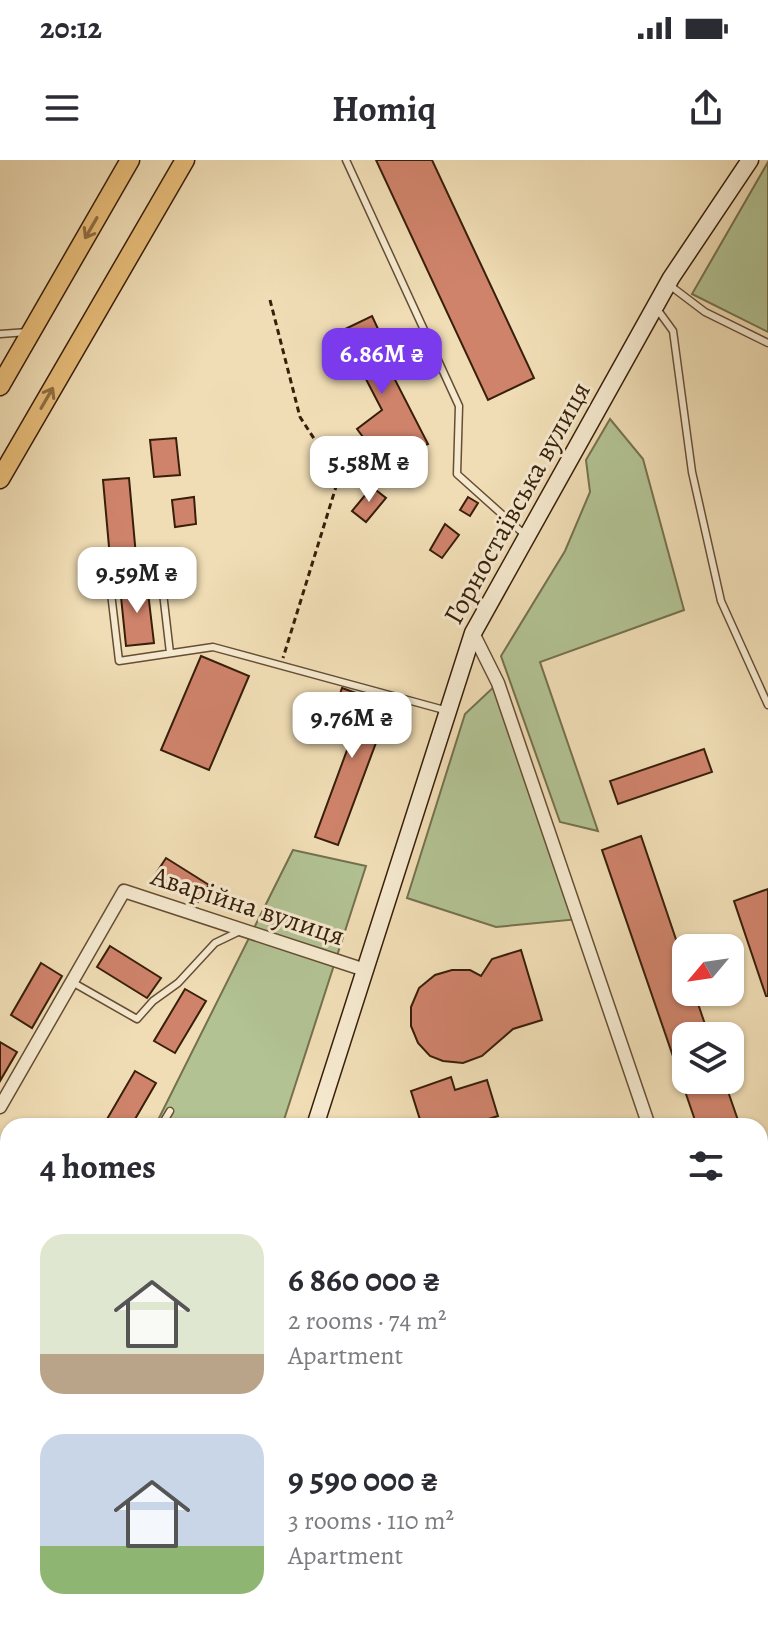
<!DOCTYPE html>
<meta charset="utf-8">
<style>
:root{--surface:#fff;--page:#f2f2f3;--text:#2b2b33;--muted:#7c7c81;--accent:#7c3aed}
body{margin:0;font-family:Alegreya,serif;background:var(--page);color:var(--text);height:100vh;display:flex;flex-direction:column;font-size:30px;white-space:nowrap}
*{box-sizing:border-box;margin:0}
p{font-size:26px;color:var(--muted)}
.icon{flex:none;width:44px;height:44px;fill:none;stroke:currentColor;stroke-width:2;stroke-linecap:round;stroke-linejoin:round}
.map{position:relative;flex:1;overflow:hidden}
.drawer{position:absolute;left:0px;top:958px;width:768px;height:514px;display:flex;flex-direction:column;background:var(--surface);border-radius:24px 24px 0 0;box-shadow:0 2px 6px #0004}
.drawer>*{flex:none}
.needle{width:52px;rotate:241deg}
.buttons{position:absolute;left:672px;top:774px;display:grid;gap:16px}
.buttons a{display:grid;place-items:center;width:72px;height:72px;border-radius:16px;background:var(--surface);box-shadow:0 2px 6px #0004;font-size:40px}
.price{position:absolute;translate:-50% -68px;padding:0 18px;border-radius:16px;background:#fff;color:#222;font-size:26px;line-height:52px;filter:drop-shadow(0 2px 4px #0008)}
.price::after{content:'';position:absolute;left:50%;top:48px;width:24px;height:18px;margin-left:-12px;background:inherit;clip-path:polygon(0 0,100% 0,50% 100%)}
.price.on{background:var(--accent);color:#fff}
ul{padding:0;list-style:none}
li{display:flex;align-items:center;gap:24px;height:200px;padding:0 40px}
li span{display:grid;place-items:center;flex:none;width:224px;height:160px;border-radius:24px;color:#555}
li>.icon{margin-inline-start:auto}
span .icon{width:96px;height:96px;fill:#fffc;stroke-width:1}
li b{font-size:34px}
h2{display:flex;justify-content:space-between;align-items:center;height:96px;padding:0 40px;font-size:34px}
.status{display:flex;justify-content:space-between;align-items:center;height:56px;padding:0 40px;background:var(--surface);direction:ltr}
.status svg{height:22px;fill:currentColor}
header{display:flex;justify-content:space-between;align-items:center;height:104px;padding:0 40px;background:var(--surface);font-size:36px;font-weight:700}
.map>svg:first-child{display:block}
.green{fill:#b2c293;stroke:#75704e;stroke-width:2}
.building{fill:#cf836b;stroke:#381f0a;stroke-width:2}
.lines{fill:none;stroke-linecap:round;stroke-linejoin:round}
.lane-casing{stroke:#664e35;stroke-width:9}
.street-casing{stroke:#664e35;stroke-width:15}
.secondary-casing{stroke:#381f0a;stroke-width:19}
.primary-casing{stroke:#381f0a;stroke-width:21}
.path{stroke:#381f0a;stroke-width:3;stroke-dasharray:6 4;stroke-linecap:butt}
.lane{stroke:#f5e9cf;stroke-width:6}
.street{stroke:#f5e9cf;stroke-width:12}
.secondary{stroke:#f5e9cf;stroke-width:16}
.primary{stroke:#e8be7a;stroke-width:18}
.oneway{stroke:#906e42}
.labels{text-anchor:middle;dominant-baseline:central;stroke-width:6;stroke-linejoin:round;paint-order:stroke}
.street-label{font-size:28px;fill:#381f0a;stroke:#f5e9cf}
</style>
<div class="status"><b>20:12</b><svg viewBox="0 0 49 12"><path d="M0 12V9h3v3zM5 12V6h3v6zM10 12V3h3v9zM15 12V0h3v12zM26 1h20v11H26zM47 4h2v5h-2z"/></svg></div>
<header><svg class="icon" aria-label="menu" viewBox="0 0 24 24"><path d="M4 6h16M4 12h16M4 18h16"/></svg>Homiq<svg class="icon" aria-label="share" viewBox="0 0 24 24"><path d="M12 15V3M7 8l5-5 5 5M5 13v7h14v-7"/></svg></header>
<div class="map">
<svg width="768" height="1471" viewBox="0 0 768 1471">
<rect width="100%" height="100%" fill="#f0ddb5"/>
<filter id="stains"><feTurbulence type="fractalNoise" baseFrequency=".0025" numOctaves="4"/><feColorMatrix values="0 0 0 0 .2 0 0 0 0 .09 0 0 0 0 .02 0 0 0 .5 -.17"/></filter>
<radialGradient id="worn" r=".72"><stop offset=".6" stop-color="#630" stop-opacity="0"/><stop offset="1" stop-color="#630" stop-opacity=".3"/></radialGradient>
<g class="green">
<polygon points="768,2 768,172 692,134"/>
<polygon points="610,259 643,299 684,450 540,502 598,671 560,662 501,496 565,391 590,332 586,300"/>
<polygon points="498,523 580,759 496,767 407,738 465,554"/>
<polygon points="293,690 366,706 282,966 155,966"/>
<polygon points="0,1111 8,1116 8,1437 0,1432"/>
<polygon points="58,1464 119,1464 117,1471 71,1471"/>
<polygon points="180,1464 481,1464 486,1471 178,1471"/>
<polygon points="519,1464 569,1464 567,1471 516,1471"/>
</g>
<g class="building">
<polygon points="376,0 432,0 534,218 488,240"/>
<polygon points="372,156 379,171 372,175 428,284 414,291 408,280 381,301 357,269 382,250 341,171"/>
<polygon points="176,278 180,315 154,317 150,280"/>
<polygon points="129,318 136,396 110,398 103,320"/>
<polygon points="372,327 386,338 366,362 352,351"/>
<polygon points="194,337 196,364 175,367 172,340"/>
<polygon points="468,337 478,343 470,356 460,350"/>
<polygon points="445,364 459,375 442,398 430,390"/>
<polygon points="147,424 154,483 126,486 120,427"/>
<polygon points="201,496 249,516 209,610 161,590"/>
<polygon points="342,528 390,545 338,685 315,677 357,563 333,554"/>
<polygon points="704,589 712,612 618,644 610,621"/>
<polygon points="641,676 686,809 686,832 694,832 709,876 686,876 686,920 724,920 740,966 697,966 602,690"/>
<polygon points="166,698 209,725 198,742 155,715"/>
<polygon points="768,729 768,836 766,836 734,741"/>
<polygon points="110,786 161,818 147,838 97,807"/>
<polygon points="521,790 542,860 513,869 482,896 463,903 443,901 430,896 418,883 411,866 411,847 419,828 435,815 452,810 470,810 481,816 492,799"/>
<polygon points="41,803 62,816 32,868 11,855"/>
<polygon points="185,829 206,841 175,893 154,881"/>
<polygon points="0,882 17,892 0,921"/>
<polygon points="135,911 156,923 131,966 103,966"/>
<polygon points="451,917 455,930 487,920 498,956 466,966 422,966 411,931"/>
</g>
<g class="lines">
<g class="lane-casing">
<g id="lane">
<polyline points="346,0 459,246 457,314 524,374"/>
<polyline points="668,124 705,152 768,183"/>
<polyline points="657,149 673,171 692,312 721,441 768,545"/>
<polyline points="0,174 28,172"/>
<polyline points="170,493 160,407 109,416 119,501 213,487 448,551"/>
<polyline points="72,822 137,859 153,841 178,823 215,783 240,771"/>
<polyline points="161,966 170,951"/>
<polyline points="760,1226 768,1226"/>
</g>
</g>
<g class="street-casing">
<g id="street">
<polyline points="473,473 498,523 649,966"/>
<polyline points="0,947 124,731 365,810"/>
<polyline points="0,1117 8,1122"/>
<polyline points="589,1471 593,1464"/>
</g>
</g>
<g class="secondary-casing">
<g id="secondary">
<polyline points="315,966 473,473 671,118 750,0"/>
<polyline points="154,1471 156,1464"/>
</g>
</g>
<g class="primary-casing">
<g id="primary">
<polyline points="0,226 130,0"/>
<polyline points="0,319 185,0"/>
</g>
</g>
<polyline class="path" points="270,140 300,257 339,317 283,498"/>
<use href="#lane" class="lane"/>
<use href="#street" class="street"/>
<use href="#secondary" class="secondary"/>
<use href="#primary" class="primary"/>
</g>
<defs><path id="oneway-shaft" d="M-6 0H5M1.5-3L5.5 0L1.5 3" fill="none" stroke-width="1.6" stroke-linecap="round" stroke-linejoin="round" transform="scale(2)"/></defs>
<g class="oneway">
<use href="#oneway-shaft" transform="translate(91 68) rotate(120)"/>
<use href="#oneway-shaft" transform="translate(47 238) rotate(-60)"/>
</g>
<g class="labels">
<g class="street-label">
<text transform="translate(517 343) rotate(-61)">Горностаївська вулиця</text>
<text transform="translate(248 746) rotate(18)">Аварійна вулиця</text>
</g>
</g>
<rect width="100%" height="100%" filter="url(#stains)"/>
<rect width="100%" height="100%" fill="url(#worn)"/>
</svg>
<div class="buttons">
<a><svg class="needle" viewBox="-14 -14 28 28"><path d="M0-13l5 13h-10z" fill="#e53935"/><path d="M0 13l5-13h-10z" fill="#7c7c81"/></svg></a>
<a><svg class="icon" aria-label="layers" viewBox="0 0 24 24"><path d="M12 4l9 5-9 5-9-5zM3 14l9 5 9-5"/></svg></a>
</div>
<b class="price on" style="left:382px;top:236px">6.86M ₴</b>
<b class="price" style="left:369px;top:344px">5.58M ₴</b>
<b class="price" style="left:137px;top:455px">9.59M ₴</b>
<b class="price" style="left:352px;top:600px">9.76M ₴</b>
<section class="drawer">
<h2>4 homes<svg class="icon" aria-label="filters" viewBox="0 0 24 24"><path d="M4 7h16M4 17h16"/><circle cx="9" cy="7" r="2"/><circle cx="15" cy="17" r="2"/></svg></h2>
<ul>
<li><span style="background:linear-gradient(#dfe7d0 75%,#b9a48a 0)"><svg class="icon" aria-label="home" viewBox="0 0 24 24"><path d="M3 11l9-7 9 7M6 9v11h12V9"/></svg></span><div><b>6 860 000 ₴</b><p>2 rooms · 74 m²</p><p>Apartment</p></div></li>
<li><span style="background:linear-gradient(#c9d6e8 70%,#8fb573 0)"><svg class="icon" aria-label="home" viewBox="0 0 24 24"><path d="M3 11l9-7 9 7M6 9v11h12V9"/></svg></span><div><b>9 590 000 ₴</b><p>3 rooms · 110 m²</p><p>Apartment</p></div></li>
</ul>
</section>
</div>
